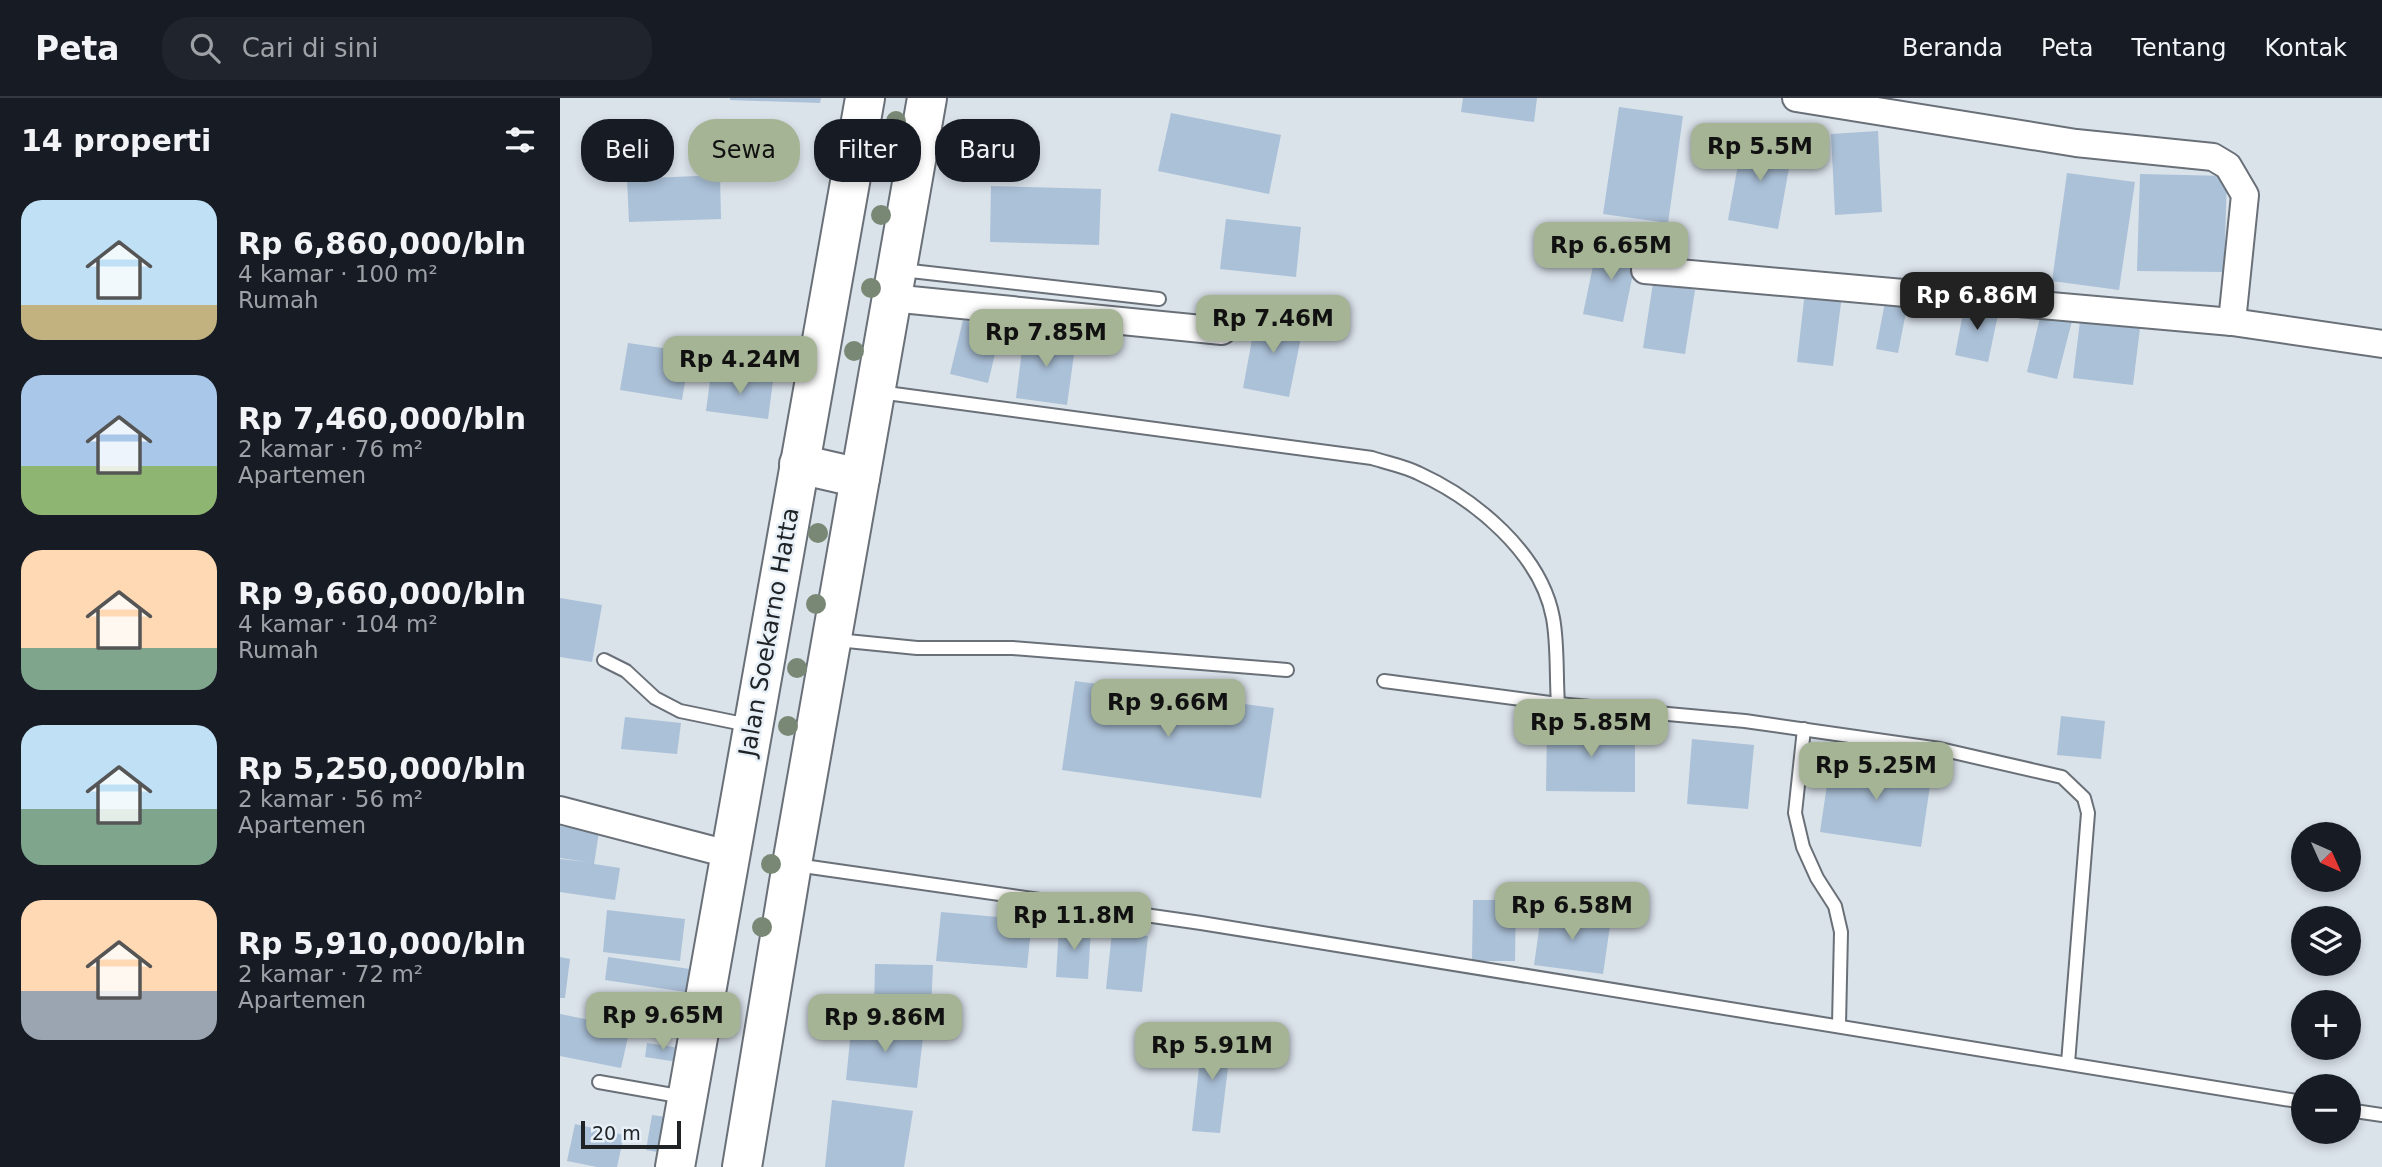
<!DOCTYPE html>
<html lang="id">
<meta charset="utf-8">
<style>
:root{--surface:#171b24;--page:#20242c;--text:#f1f3f6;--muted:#9ea1a6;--line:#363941;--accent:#a5b494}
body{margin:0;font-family:"DejaVu Sans",sans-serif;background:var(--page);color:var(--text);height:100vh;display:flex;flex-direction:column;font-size:26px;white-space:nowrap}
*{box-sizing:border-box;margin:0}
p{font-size:23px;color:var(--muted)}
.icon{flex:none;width:38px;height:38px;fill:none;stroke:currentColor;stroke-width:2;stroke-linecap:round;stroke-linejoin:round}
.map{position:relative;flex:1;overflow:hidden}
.side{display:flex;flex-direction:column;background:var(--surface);width:560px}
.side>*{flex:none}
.banner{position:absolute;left:21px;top:21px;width:665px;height:63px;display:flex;gap:14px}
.needle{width:46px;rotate:135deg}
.fabs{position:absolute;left:1731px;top:724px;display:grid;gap:14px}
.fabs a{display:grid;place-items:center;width:70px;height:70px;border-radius:50%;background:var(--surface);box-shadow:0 4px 10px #0003;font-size:35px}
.scale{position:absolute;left:21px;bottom:18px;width:100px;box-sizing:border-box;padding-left:7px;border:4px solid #202326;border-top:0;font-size:19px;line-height:24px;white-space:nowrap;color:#202326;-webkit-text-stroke:5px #e7eff7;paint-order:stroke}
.price{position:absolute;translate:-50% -60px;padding:0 16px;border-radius:14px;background:var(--accent);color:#111;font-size:23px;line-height:46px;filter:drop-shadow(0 2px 4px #0008)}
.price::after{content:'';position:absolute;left:50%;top:42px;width:21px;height:16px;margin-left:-10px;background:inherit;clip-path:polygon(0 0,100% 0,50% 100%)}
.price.selected{background:#222;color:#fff}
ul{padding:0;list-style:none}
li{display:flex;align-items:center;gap:21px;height:175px;padding:0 21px}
li span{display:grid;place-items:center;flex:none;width:196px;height:140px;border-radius:21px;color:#555}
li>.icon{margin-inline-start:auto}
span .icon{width:84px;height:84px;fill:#fffc;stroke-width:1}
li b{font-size:30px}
h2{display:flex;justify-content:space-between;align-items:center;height:84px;padding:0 21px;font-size:30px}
.pill{padding:0 24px;border-radius:28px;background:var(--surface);box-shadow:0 4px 10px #0003;font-size:24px;line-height:63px}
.pill.selected{background:var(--accent);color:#111}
header{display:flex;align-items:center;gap:42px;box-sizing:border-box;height:98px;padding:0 35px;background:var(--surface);border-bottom:2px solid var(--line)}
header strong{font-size:33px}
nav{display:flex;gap:38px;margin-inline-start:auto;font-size:24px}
.search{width:490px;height:63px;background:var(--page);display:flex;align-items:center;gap:18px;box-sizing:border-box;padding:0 24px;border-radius:28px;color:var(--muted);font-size:26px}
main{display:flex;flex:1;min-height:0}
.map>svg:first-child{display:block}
.building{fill:#abc1d8}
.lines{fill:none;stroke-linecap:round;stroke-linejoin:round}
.lane-casing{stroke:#6a7078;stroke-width:16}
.street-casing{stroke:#6a7078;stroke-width:30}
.highway-casing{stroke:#6a7078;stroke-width:42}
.lane{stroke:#fff;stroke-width:12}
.street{stroke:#fff;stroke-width:26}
.highway{stroke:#fff;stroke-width:38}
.tree{fill:#788875}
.labels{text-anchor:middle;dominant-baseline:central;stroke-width:5;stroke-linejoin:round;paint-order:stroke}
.street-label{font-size:24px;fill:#202326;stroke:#e7eff7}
</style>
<header>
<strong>Peta</strong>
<div class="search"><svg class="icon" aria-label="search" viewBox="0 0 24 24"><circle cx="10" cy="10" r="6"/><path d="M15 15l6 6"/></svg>Cari di sini</div>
<nav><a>Beranda</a><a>Peta</a><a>Tentang</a><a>Kontak</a></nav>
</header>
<main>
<section class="side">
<h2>14 properti<svg class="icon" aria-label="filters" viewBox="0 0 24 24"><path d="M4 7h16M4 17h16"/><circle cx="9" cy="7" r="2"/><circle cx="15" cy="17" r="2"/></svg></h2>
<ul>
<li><span style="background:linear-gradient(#bfe0f5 75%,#c2b280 0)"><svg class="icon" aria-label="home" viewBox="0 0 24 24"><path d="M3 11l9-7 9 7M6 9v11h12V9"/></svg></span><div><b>Rp 6,860,000/bln</b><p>4 kamar · 100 m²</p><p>Rumah</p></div></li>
<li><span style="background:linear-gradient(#a9c7e8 65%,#8fb573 0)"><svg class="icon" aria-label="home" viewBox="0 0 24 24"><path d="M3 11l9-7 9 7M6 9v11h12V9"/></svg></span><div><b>Rp 7,460,000/bln</b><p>2 kamar · 76 m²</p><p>Apartemen</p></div></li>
<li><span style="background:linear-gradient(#ffd9b3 70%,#7fa58c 0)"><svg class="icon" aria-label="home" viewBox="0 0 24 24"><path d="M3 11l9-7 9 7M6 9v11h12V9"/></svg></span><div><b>Rp 9,660,000/bln</b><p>4 kamar · 104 m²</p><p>Rumah</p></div></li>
<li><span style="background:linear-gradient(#bfe0f5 60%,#7fa58c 0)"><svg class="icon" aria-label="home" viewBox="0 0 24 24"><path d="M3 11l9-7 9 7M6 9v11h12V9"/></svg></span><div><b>Rp 5,250,000/bln</b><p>2 kamar · 56 m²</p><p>Apartemen</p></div></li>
<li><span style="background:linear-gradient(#ffd9b3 65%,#9aa5b1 0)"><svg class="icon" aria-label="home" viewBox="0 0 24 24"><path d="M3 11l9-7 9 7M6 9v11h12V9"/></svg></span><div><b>Rp 5,910,000/bln</b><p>2 kamar · 72 m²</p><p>Apartemen</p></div></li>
</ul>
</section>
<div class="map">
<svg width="1822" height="1069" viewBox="0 0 1822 1069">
<rect width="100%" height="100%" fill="#dae2ea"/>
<g class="building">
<polygon points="170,0 261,0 260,5 170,2"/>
<polygon points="903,0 977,0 974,24 901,14"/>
<polygon points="1059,9 1123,18 1108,125 1043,116"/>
<polygon points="611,15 721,37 709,96 598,73"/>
<polygon points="1318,33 1322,114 1275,117 1271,36"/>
<polygon points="1183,39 1233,48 1218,131 1168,122"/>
<polygon points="1507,75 1575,84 1559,192 1492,183"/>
<polygon points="1580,76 1667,78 1664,174 1577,173"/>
<polygon points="160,77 161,121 69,124 67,81"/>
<polygon points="431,88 541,91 539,147 430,144"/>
<polygon points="666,121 741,129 736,179 660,171"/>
<polygon points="1038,144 1078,151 1063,224 1023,216"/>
<polygon points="1093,185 1135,192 1125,256 1083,250"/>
<polygon points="1245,193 1282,197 1273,268 1237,264"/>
<polygon points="1326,199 1348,204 1338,255 1316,251"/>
<polygon points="1405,205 1439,212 1428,264 1395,257"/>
<polygon points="697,215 744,224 729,299 683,290"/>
<polygon points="1481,215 1512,223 1497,281 1467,274"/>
<polygon points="1521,215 1581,222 1573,287 1513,280"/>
<polygon points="403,222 441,231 428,285 390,276"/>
<polygon points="464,236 516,242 507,307 456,300"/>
<polygon points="68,245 130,254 122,302 60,292"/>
<polygon points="151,275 213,283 208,321 146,313"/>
<polygon points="0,500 42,507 32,564 0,559"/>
<polygon points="515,583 714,610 701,700 502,672"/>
<polygon points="1501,618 1545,623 1541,661 1497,657"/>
<polygon points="65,619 121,625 117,656 61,651"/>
<polygon points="987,628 1075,629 1075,694 986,693"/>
<polygon points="1132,641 1194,647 1188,711 1127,706"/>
<polygon points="1271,660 1372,674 1361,749 1260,734"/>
<polygon points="0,728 39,734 34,766 60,770 55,802 0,794 0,761 28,764 0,760"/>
<polygon points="913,802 956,802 955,863 912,863"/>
<polygon points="982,811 1051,821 1043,876 974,867"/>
<polygon points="47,812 125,821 120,863 43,854"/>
<polygon points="381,814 472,822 467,870 376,863"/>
<polygon points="499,828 531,830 528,881 496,879"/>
<polygon points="552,834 588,838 582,894 546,891"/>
<polygon points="0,859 10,861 5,900 0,900"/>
<polygon points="48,859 130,871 126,894 45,882"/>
<polygon points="315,866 373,867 371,914 314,913"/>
<polygon points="0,916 70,930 61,970 0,958"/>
<polygon points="292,923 364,931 357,990 286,982"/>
<polygon points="643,934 672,937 660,1035 632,1033"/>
<polygon points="87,945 120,950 118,964 85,959"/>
<polygon points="272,1002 353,1013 344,1069 265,1069"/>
<polygon points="92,1017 120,1021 114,1057 86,1052"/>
<polygon points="15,1026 64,1037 57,1069 37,1069 7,1063"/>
</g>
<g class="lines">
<g class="lane-casing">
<g id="lane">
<polyline points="342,172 599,201"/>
<path d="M319,294L812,360C827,365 844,368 858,375C915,401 981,455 993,520C998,547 996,578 998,606"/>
<polyline points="277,542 357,550 453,550 727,572"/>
<polyline points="44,562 66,573 95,600 120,613 188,627"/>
<polyline points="824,583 998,606 1185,623 1380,651 1502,679 1524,700 1528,715 1508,965"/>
<polyline points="1244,631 1235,715 1243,749 1257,780 1275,808 1281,834 1279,927"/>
<polyline points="236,767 641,825 1743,1004"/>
<polyline points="39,984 124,999"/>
<polyline points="1788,1012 1822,1017"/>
</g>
</g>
<g class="street-casing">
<g id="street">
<polyline points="1236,0 1516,45 1653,59 1668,68 1685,97 1672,224"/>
<polyline points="1085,172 1672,224 1822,246"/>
<polyline points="331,200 662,233"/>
<polyline points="0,712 172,757"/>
</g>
</g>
<g class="highway-casing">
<g id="highway">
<polyline points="239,366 300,380"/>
<polyline points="115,1069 305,0"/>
<polyline points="182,1069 232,766 367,0"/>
</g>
</g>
<use href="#lane" class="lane"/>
<use href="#street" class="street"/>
<use href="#highway" class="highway"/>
</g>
<g class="tree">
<circle cx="336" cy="23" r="10"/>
<circle cx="332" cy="63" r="10"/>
<circle cx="321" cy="117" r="10"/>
<circle cx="311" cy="190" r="10"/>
<circle cx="294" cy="253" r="10"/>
<circle cx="258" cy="435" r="10"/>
<circle cx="256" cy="506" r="10"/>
<circle cx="237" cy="570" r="10"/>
<circle cx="228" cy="628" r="10"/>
<circle cx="211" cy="766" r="10"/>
<circle cx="202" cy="829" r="10"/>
</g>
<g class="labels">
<g class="street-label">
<text transform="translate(209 534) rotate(-80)">Jalan Soekarno Hatta</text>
</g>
</g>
</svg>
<div class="fabs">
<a><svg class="needle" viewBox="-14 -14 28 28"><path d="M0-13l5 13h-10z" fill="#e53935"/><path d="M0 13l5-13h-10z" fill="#9ea1a6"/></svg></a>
<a><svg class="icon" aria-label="layers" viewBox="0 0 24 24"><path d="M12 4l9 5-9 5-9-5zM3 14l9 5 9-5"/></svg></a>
<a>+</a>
<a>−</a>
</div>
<div class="scale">20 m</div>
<b class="price" style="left:1200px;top:85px">Rp 5.5M</b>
<b class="price" style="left:1051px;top:184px">Rp 6.65M</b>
<b class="price selected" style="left:1417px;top:234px">Rp 6.86M</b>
<b class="price" style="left:713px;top:257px">Rp 7.46M</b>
<b class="price" style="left:486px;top:271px">Rp 7.85M</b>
<b class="price" style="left:180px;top:298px">Rp 4.24M</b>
<b class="price" style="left:608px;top:641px">Rp 9.66M</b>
<b class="price" style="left:1031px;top:661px">Rp 5.85M</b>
<b class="price" style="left:1316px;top:704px">Rp 5.25M</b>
<b class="price" style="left:1012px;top:844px">Rp 6.58M</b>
<b class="price" style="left:514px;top:854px">Rp 11.8M</b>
<b class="price" style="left:103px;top:954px">Rp 9.65M</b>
<b class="price" style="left:325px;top:956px">Rp 9.86M</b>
<b class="price" style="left:652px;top:984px">Rp 5.91M</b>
<div class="banner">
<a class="pill">Beli</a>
<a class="pill selected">Sewa</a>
<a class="pill">Filter</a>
<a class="pill">Baru</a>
</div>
</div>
</main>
